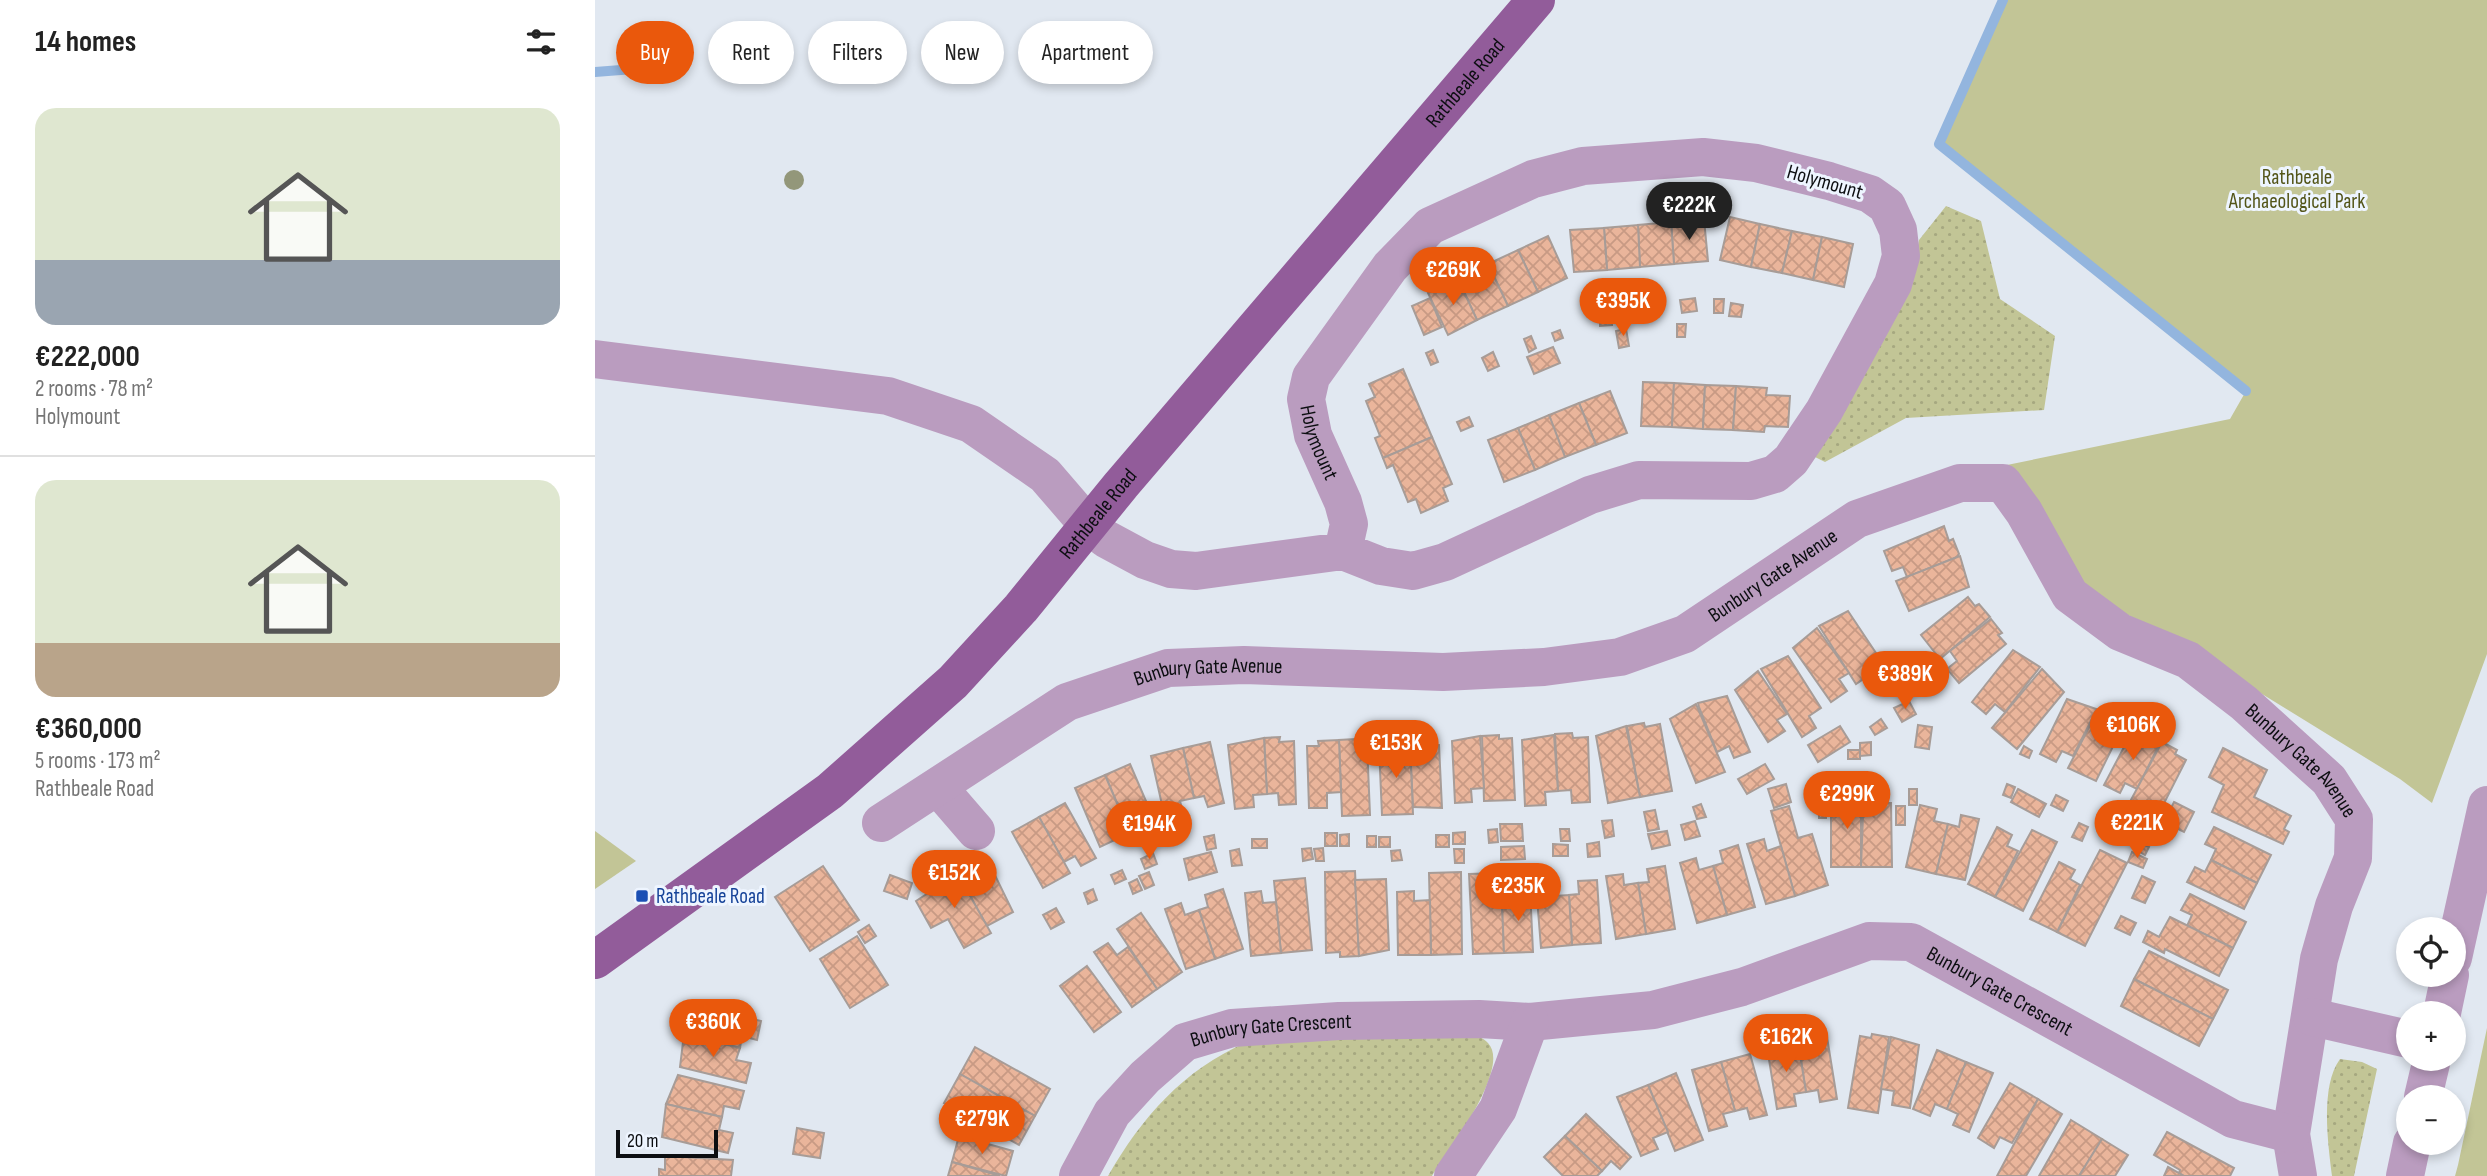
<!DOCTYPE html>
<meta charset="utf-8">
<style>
:root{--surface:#fff;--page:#f6f6f6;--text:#222;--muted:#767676;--line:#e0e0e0;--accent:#ea580c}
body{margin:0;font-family:"Sofia Sans Condensed",sans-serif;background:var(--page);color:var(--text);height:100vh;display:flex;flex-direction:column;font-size:26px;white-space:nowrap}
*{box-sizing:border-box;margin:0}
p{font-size:23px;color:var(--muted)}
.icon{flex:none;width:38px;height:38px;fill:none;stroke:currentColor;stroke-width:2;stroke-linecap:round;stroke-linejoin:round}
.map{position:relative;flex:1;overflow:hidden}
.sheet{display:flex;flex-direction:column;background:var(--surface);width:595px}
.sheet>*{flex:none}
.guide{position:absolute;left:21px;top:21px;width:665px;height:63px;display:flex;gap:14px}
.buttons{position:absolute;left:1801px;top:917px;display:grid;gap:14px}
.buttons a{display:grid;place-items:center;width:70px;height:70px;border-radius:50%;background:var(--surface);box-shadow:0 4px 10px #0003;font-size:35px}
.scale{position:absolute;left:21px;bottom:18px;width:102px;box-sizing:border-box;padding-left:7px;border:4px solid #0c0e11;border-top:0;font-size:19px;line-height:24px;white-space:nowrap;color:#0c0e11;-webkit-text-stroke:5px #eef5ff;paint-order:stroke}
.price{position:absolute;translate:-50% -60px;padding:0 16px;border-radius:24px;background:var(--accent);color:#fff;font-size:23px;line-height:46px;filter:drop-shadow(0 2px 4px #0008)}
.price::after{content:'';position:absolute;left:50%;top:42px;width:21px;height:16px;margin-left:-10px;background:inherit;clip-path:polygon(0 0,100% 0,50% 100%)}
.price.current{background:#222;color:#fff}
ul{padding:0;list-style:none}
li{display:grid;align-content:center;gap:14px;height:371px;padding:0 35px}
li+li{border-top:2px solid var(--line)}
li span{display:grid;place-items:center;height:217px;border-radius:21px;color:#555}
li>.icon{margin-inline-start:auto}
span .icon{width:126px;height:126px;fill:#fffc;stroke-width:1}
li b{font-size:30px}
h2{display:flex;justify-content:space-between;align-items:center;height:84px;padding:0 35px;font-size:30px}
.tag{padding:0 24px;border-radius:32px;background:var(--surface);box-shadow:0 4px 10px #0003;font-size:24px;line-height:63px}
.tag.current{background:var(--accent);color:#fff}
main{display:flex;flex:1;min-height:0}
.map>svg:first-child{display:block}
.grass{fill:url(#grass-dots)}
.park{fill:#c2c596}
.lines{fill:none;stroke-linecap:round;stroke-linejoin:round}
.stream{stroke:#93b5de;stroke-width:10}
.building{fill:url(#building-cross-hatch);stroke:#a79c97;stroke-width:2}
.minor{stroke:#ba9cbf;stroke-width:38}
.major{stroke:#925c9a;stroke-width:38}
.tree{fill:#93977a}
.transit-dot{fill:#1a4fb4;stroke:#eef5ff;stroke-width:2.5}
.labels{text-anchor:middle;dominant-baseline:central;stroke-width:6;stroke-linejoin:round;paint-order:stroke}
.street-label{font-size:21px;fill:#0c0e11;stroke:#eef5ff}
.park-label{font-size:21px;fill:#535519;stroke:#eef5ff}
.transit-label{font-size:21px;fill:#164399;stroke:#eef5ff;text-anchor:start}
</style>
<main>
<section class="sheet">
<h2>14 homes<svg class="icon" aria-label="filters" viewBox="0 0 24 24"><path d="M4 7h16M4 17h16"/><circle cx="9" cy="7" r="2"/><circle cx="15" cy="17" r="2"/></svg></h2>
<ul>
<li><span style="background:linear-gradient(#dfe7d0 70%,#9aa5b1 0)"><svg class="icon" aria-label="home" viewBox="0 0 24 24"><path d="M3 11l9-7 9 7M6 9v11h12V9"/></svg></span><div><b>€222,000</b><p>2 rooms · 78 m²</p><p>Holymount</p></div></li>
<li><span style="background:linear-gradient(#dfe7d0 75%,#b9a48a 0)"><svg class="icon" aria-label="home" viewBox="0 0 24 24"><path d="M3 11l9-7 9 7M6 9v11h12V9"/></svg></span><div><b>€360,000</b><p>5 rooms · 173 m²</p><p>Rathbeale Road</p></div></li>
</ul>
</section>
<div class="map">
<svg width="1892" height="1176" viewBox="0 0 1892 1176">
<defs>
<pattern id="grass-dots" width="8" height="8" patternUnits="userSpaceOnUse" patternTransform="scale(1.75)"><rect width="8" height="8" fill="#c2c596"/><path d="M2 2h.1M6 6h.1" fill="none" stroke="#a6a880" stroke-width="1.8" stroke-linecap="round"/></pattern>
<pattern id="building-cross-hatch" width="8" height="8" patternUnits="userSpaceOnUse" patternTransform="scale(1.75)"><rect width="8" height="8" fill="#eab59b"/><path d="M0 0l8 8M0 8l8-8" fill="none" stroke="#c89a84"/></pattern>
</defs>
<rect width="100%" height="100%" fill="#e1e8f1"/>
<g class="grass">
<polygon points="1351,206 1386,221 1405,299 1460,336 1449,410 1311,418 1230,462 1216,455 1316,284 1324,240"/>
<path d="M874,1032C879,1035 889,1038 893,1043C917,1068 852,1153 837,1176H513C547,1117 588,1070 652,1042Z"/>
<path d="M1745,1059L1767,1062L1782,1069L1759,1176H1737C1733,1143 1725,1086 1745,1059Z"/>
</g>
<g class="park">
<polygon points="1411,0 1892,0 1892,654 1837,803 1805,779 1594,649 1490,591 1412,465 1635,419 1651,391 1344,144"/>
<polygon points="0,831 41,861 0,889"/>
<polygon points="1892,1028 1892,1176 1860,1176 1863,1165"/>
</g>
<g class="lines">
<g class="stream">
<polyline points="1408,0 1344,144 1651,391"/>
<polyline points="0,72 77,66"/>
</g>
</g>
<g class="building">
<polygon points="1135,217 1165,224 1156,267 1125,260"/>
<polygon points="1109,219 1113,261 1079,264 1076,222"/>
<polygon points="1076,222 1079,264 1045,267 1043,225"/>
<polygon points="1165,224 1197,231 1187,273 1156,267"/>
<polygon points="1043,225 1045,267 1012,270 1009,228"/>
<polygon points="1009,228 1012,270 979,272 975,230"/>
<polygon points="1197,231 1227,237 1218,280 1187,273"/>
<polygon points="953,236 972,278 943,292 923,250"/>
<polygon points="1227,237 1258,244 1249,287 1218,280"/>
<polygon points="923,250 943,292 913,306 893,264"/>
<polygon points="893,264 913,306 882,320 863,279"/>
<polygon points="863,279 882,320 853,335 833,293"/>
<polygon points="835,298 847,327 829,335 817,306"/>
<polygon points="1100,298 1102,311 1087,313 1085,300"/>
<polygon points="1119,299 1129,299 1128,313 1119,313"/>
<polygon points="1136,303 1148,305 1146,317 1134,316"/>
<polygon points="1016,313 1017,325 1005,326 1005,314"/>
<polygon points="1082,324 1091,324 1090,337 1082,337"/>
<polygon points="1031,329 1034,346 1024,348 1021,331"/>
<polygon points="965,330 968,338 960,341 957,333"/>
<polygon points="936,336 941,348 934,352 929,339"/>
<polygon points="958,347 965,363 939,374 932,357"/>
<polygon points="838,350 843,362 836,365 831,353"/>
<polygon points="898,352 904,366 893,371 887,358"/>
<polygon points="808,369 837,437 788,458 780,438 785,436 771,401 780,397 774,384"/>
<polygon points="1048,382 1079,383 1077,427 1046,426"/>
<polygon points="1079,383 1110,385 1108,429 1077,427"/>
<polygon points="1110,385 1141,386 1138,430 1108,429"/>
<polygon points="1141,386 1172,388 1171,395 1195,396 1193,427 1170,426 1169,432 1138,430"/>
<polygon points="1015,391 1032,433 1001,445 984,403"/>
<polygon points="984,403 1001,445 970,457 954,415"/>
<polygon points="954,415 970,457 940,470 923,428"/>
<polygon points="874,417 878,426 866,431 862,422"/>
<polygon points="923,428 940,470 909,482 893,440"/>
<polygon points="837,437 857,484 848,488 853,501 826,513 821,499 813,502 798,465 792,468 788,458"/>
<polygon points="1349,526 1354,541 1358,539 1364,554 1362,557 1312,577 1308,567 1297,571 1289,551"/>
<polygon points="1365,556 1374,587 1314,611 1301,581"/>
<polygon points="1373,597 1380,606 1384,604 1395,617 1345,659 1326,635"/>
<polygon points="1253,611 1289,665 1261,684 1224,626"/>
<polygon points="1396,619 1407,633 1403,635 1411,644 1364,683 1352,669 1362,661 1355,651"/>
<polygon points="1222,628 1254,673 1244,679 1252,691 1236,702 1198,648"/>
<polygon points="1418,650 1445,667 1410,712 1400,704 1391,714 1377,702"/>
<polygon points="1193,656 1226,708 1214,716 1221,728 1207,737 1166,669"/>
<polygon points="1447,669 1469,692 1422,749 1397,728"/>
<polygon points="1163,671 1192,714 1182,720 1190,731 1173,742 1140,690"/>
<polygon points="1132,696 1155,752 1139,758 1134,746 1122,752 1104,707 1103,703"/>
<polygon points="1472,699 1501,709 1500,713 1478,756 1467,751 1461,762 1445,754"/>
<polygon points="1314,701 1321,714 1307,722 1299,708"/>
<polygon points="1101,704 1130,772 1101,783 1075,719"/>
<polygon points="1503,710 1528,726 1501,781 1473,768"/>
<polygon points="1286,719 1292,728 1280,735 1275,727"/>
<polygon points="1049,723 1050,727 1065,724 1077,791 1045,797 1032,726"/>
<polygon points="1323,725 1337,727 1334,749 1320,747"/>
<polygon points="1031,726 1045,797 1013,803 1001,736"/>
<polygon points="1245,726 1255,742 1223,762 1213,745"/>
<polygon points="1537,732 1565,741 1564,745 1542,789 1530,783 1525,793 1509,785"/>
<polygon points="977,733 978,738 993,737 995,802 977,803 976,790 963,791 960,734"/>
<polygon points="904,735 904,739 917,738 920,800 889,801 887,736"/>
<polygon points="959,735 963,791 950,792 951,805 930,806 927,740"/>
<polygon points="885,736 889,788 876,789 877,802 860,803 857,741"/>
<polygon points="685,737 684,742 699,741 701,804 684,805 683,793 672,794 669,738"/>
<polygon points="669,738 672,794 658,795 659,807 640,809 633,745"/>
<polygon points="760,739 760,744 772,743 775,815 747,816 744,740"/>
<polygon points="744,740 746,792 732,793 732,808 714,808 712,746 724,746 723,741"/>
<polygon points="615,742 629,803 613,807 609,796 599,798 588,748"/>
<polygon points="1276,742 1276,755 1265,756 1265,743"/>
<polygon points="1567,742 1582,750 1580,754 1591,760 1558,825 1530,811"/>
<polygon points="844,745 847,808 818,807 815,746"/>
<polygon points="815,746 818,814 787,815 784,747"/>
<polygon points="1429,746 1437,751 1434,758 1425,754"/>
<polygon points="588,748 599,798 585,801 588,813 570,818 556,756"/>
<polygon points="1628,748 1672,770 1659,797 1696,816 1689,829 1694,832 1688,844 1617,812 1629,785 1614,777"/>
<rect x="1253" y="750" width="12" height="9"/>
<polygon points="535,764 560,822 545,828 540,817 530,822 510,775"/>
<polygon points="1170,764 1179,779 1152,794 1143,779"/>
<polygon points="510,775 530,822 518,827 522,839 505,847 480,788"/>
<polygon points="1191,784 1196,802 1179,808 1173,789"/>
<polygon points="1412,784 1420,787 1416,798 1408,795"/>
<rect x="1314" y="789" width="8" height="16"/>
<polygon points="1423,789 1451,804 1444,817 1416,802"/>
<polygon points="1248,790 1266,790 1266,867 1236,867 1236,804 1249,804"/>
<polygon points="1269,790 1286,790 1286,803 1296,803 1297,867 1266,867"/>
<polygon points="1461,795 1473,801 1468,811 1456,805"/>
<polygon points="1579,802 1599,812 1589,832 1569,822"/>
<polygon points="470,803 501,858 486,866 480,856 469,862 444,817"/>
<polygon points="1106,804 1111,817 1102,819 1098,807"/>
<polygon points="1325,805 1342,809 1339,821 1353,824 1341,874 1311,867"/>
<polygon points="1194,806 1203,838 1217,834 1233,885 1200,896 1176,811"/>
<rect x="1224" y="806" width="7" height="12"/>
<rect x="1301" y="806" width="9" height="19"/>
<polygon points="1060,810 1064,829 1053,831 1049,812"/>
<polygon points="1366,815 1384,819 1370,880 1341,874 1353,824 1364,827"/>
<polygon points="444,817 475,873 448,888 417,832"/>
<polygon points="1017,820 1019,836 1010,838 1007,821"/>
<polygon points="1100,821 1105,836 1090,840 1086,825"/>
<polygon points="1484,823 1493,827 1487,841 1477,837"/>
<polygon points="905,824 927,824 928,841 906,841"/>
<polygon points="1402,827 1417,835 1412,846 1423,851 1400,897 1373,884"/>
<polygon points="1619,827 1676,855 1662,883 1616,860 1621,849 1610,844"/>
<polygon points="902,829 903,842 894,843 893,830"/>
<polygon points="965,829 974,829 975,841 966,841"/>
<polygon points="1437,830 1462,842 1428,911 1400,897"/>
<polygon points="1072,831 1075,845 1057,849 1053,834"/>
<polygon points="870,832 870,844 858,844 858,833"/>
<rect x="730" y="833" width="12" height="13"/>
<polygon points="754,834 754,846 745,846 745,835"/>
<polygon points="619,835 621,848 612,850 609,837"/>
<rect x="841" y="835" width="13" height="12"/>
<rect x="772" y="836" width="9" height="11"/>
<rect x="784" y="837" width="11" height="10"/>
<rect x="657" y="839" width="15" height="9"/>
<polygon points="1169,839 1172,851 1186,846 1200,896 1171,904 1152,844"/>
<polygon points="1004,842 1005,856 993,857 992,844"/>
<polygon points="1544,842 1554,847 1550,855 1540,849"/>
<polygon points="958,844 973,845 973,856 958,856"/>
<polygon points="1143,845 1160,907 1132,915 1118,866 1128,863 1125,851"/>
<polygon points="929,846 930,859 906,860 906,847"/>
<polygon points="716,848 718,859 708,861 707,849"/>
<polygon points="728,848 729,861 721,861 719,849"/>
<polygon points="644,849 647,865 637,866 635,851"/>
<polygon points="859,849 869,849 869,863 860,863"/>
<polygon points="805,850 807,860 797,861 796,851"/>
<polygon points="1505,850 1532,863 1490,946 1462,932"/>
<polygon points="616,852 622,872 594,880 589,859"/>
<polygon points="1537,852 1552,859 1548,868 1533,862"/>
<polygon points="558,853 562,864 550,869 546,859"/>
<polygon points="1101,858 1104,870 1118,866 1132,915 1102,923 1085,863"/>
<polygon points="392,859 418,912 392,926 361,871 376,862 379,867"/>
<polygon points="1616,860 1662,883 1649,909 1592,882 1600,867 1610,872"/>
<polygon points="1464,862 1480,870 1475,879 1485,885 1462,932 1435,919"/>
<polygon points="228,866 264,920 215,951 180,897"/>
<polygon points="1070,866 1080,929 1051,934 1043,883 1054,882 1052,869"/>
<polygon points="527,870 531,879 520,884 516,875"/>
<polygon points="361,871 396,933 369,948 353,919 336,928 321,901 347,884 345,879"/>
<polygon points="760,871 764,956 745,957 745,952 731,953 730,872"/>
<polygon points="554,872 559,885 550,889 544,876"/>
<polygon points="866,872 867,954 836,955 834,873"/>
<polygon points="906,873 909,953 878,954 874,874"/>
<polygon points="1028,874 1029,885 1043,883 1051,934 1021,939 1011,876"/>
<polygon points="295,875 317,883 312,899 289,891"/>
<polygon points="1547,876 1560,882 1550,903 1537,898"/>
<polygon points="710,878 717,950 686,953 679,881"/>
<polygon points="542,879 547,890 538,894 534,883"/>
<polygon points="791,879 794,950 764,956 760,880"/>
<polygon points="1002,880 1006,943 977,945 974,895 984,894 983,881"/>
<polygon points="958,883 959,896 974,895 977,945 946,948 941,885"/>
<polygon points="935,888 938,952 909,953 907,902 917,902 917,889"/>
<polygon points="498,889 502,900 493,904 489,893"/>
<polygon points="628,889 648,949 620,959 604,910 613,907 610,895"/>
<polygon points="666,891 668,903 681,902 686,953 656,956 650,893"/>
<polygon points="819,891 819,901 835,900 836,955 803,955 802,892"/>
<polygon points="1595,894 1651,922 1638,948 1592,926 1597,915 1586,910"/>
<polygon points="586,903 590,915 604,910 620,959 591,969 570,909"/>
<polygon points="461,908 469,922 456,929 448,915"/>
<polygon points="546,913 587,972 562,989 522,929"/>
<polygon points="1526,916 1541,923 1535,935 1520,928"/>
<polygon points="1575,917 1638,948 1624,976 1570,949 1569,953 1548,942 1553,931 1564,937"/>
<polygon points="274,925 281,936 270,943 263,932"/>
<polygon points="262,936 293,985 255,1008 225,959"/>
<polygon points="513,943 522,955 533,947 562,989 537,1007 499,952"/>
<polygon points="1554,951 1633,990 1618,1019 1539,979"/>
<polygon points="492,966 526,1012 499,1032 465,986"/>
<polygon points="1539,979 1618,1019 1604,1046 1526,1006"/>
<polygon points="101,1006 166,1021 162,1040 147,1036 145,1048 89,1034 93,1018 98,1019"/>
<polygon points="89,1034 145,1048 141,1060 156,1063 151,1083 85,1067"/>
<polygon points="1277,1034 1294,1037 1283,1113 1253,1108 1265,1036 1276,1038"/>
<polygon points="1232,1037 1242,1099 1225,1102 1223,1090 1211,1092 1203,1042"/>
<polygon points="1296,1037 1324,1045 1315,1108 1297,1105 1299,1091 1286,1089"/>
<polygon points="1203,1042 1211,1092 1199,1094 1201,1106 1182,1109 1172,1047"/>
<polygon points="380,1047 455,1089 440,1116 365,1074"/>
<polygon points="1342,1050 1371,1062 1352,1109 1340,1104 1335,1116 1318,1109"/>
<polygon points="1155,1054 1172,1115 1155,1119 1152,1108 1140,1111 1126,1062"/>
<polygon points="1126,1062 1140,1111 1128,1114 1132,1126 1114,1131 1097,1070"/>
<polygon points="1371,1062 1398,1073 1374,1132 1358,1125 1363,1114 1352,1109"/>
<polygon points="1081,1073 1108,1140 1080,1151 1053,1085"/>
<polygon points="365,1074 440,1116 424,1145 349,1103"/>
<polygon points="83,1075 149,1091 144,1109 129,1106 127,1117 71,1104"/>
<polygon points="1415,1083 1443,1099 1417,1143 1405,1137 1399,1148 1383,1138"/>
<polygon points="1053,1085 1073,1132 1058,1138 1063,1149 1046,1156 1022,1097"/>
<polygon points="1443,1099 1467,1114 1431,1176 1402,1176"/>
<polygon points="71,1104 127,1117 124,1130 138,1133 133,1153 67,1137"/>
<polygon points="991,1114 1036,1157 1025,1169 1016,1161 1007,1171 970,1136"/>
<polygon points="1476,1120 1507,1139 1484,1176 1444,1176"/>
<polygon points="202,1128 229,1133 225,1158 198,1154"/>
<polygon points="1572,1132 1639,1168 1635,1176 1589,1176 1584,1173 1585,1170 1559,1155"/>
<polygon points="364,1136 418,1151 411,1176 357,1162"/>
<polygon points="970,1136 1007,1171 1002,1176 968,1176 949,1157"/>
<polygon points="1507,1139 1533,1155 1520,1176 1484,1176"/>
<polygon points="70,1156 138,1160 136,1176 64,1176 64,1169 70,1170"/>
<polygon points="357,1162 405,1176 353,1176"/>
<polygon points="1573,1167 1584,1173 1589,1176 1569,1176"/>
</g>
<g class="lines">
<g class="minor">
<path id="s1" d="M0,359L293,396L376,424L450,475L494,526L511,539L550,560L576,569L601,571L748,551L786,566L818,571L850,562L995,495L1044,480L1156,481L1180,474L1196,460L1229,411L1298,284L1306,256L1303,230L1292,206L1275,194L1234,181L1161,163L1108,157L988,166L938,179L835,226L795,267L716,377L711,399L718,435L748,502L754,524L748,551"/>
<polyline points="343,787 381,831"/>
<path id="s2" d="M286,823L472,702L573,668L649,665L848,672L949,667L1025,657L1090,634L1262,519L1365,483H1408L1429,512L1475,595L1525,632L1593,660L1649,703L1734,780L1759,819L1758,858L1739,906L1724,959L1696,1134L1703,1176"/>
<polyline points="1858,958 1892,805"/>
<polyline points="1847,1013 1855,975"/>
<polyline points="1717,1017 1813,1039"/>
<polyline points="1828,1097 1837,1059"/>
<path id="s3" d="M483,1176L517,1113L550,1077L590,1042L637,1028L744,1021L884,1019L935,1022L1058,1010L1147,987L1274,941L1316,942L1638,1119L1696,1134"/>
<polyline points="858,1176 903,1109 935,1022"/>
<polyline points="1810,1176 1817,1143"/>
</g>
<path class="major" id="s4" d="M0,960L235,791L358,682L426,608L526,485L941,0"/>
</g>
<circle class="tree" cx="199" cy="180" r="10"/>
<rect class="transit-dot" x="40" y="889" width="14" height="14" rx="3.5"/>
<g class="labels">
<g class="street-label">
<text stroke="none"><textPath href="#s4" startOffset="1242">Rathbeale Road</textPath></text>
<text transform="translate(1230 182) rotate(16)">Holymount</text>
<text stroke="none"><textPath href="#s1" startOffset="2306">Holymount</textPath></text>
<text stroke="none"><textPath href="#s4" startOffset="676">Rathbeale Road</textPath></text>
<text stroke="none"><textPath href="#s2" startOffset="956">Bunbury Gate Avenue</textPath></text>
<text stroke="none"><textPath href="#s2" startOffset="368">Bunbury Gate Avenue</textPath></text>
<text stroke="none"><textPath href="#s2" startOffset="1628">Bunbury Gate Avenue</textPath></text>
<text stroke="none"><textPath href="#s3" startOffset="1015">Bunbury Gate Crescent</textPath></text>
<text stroke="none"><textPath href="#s3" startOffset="261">Bunbury Gate Crescent</textPath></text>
</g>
<g class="park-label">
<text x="1702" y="177">Rathbeale<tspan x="1702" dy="24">Archaeological Park</tspan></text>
</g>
<g class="transit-label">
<text x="61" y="896">Rathbeale Road</text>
</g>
</g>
</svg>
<div class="buttons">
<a><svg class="icon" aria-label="locate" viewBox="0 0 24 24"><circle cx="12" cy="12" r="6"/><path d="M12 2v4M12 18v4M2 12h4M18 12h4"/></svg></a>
<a>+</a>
<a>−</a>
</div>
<div class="scale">20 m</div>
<b class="price current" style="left:1094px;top:242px">€222K</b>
<b class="price" style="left:858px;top:307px">€269K</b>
<b class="price" style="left:1028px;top:338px">€395K</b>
<b class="price" style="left:1310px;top:711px">€389K</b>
<b class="price" style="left:1538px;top:762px">€106K</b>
<b class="price" style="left:801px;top:780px">€153K</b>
<b class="price" style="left:1252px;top:831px">€299K</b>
<b class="price" style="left:1542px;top:860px">€221K</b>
<b class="price" style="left:554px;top:861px">€194K</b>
<b class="price" style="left:359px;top:910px">€152K</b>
<b class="price" style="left:923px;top:923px">€235K</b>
<b class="price" style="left:118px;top:1059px">€360K</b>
<b class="price" style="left:1191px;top:1074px">€162K</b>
<b class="price" style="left:387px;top:1156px">€279K</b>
<div class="guide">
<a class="tag current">Buy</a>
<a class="tag">Rent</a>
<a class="tag">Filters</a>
<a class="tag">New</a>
<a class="tag">Apartment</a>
</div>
</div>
</main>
